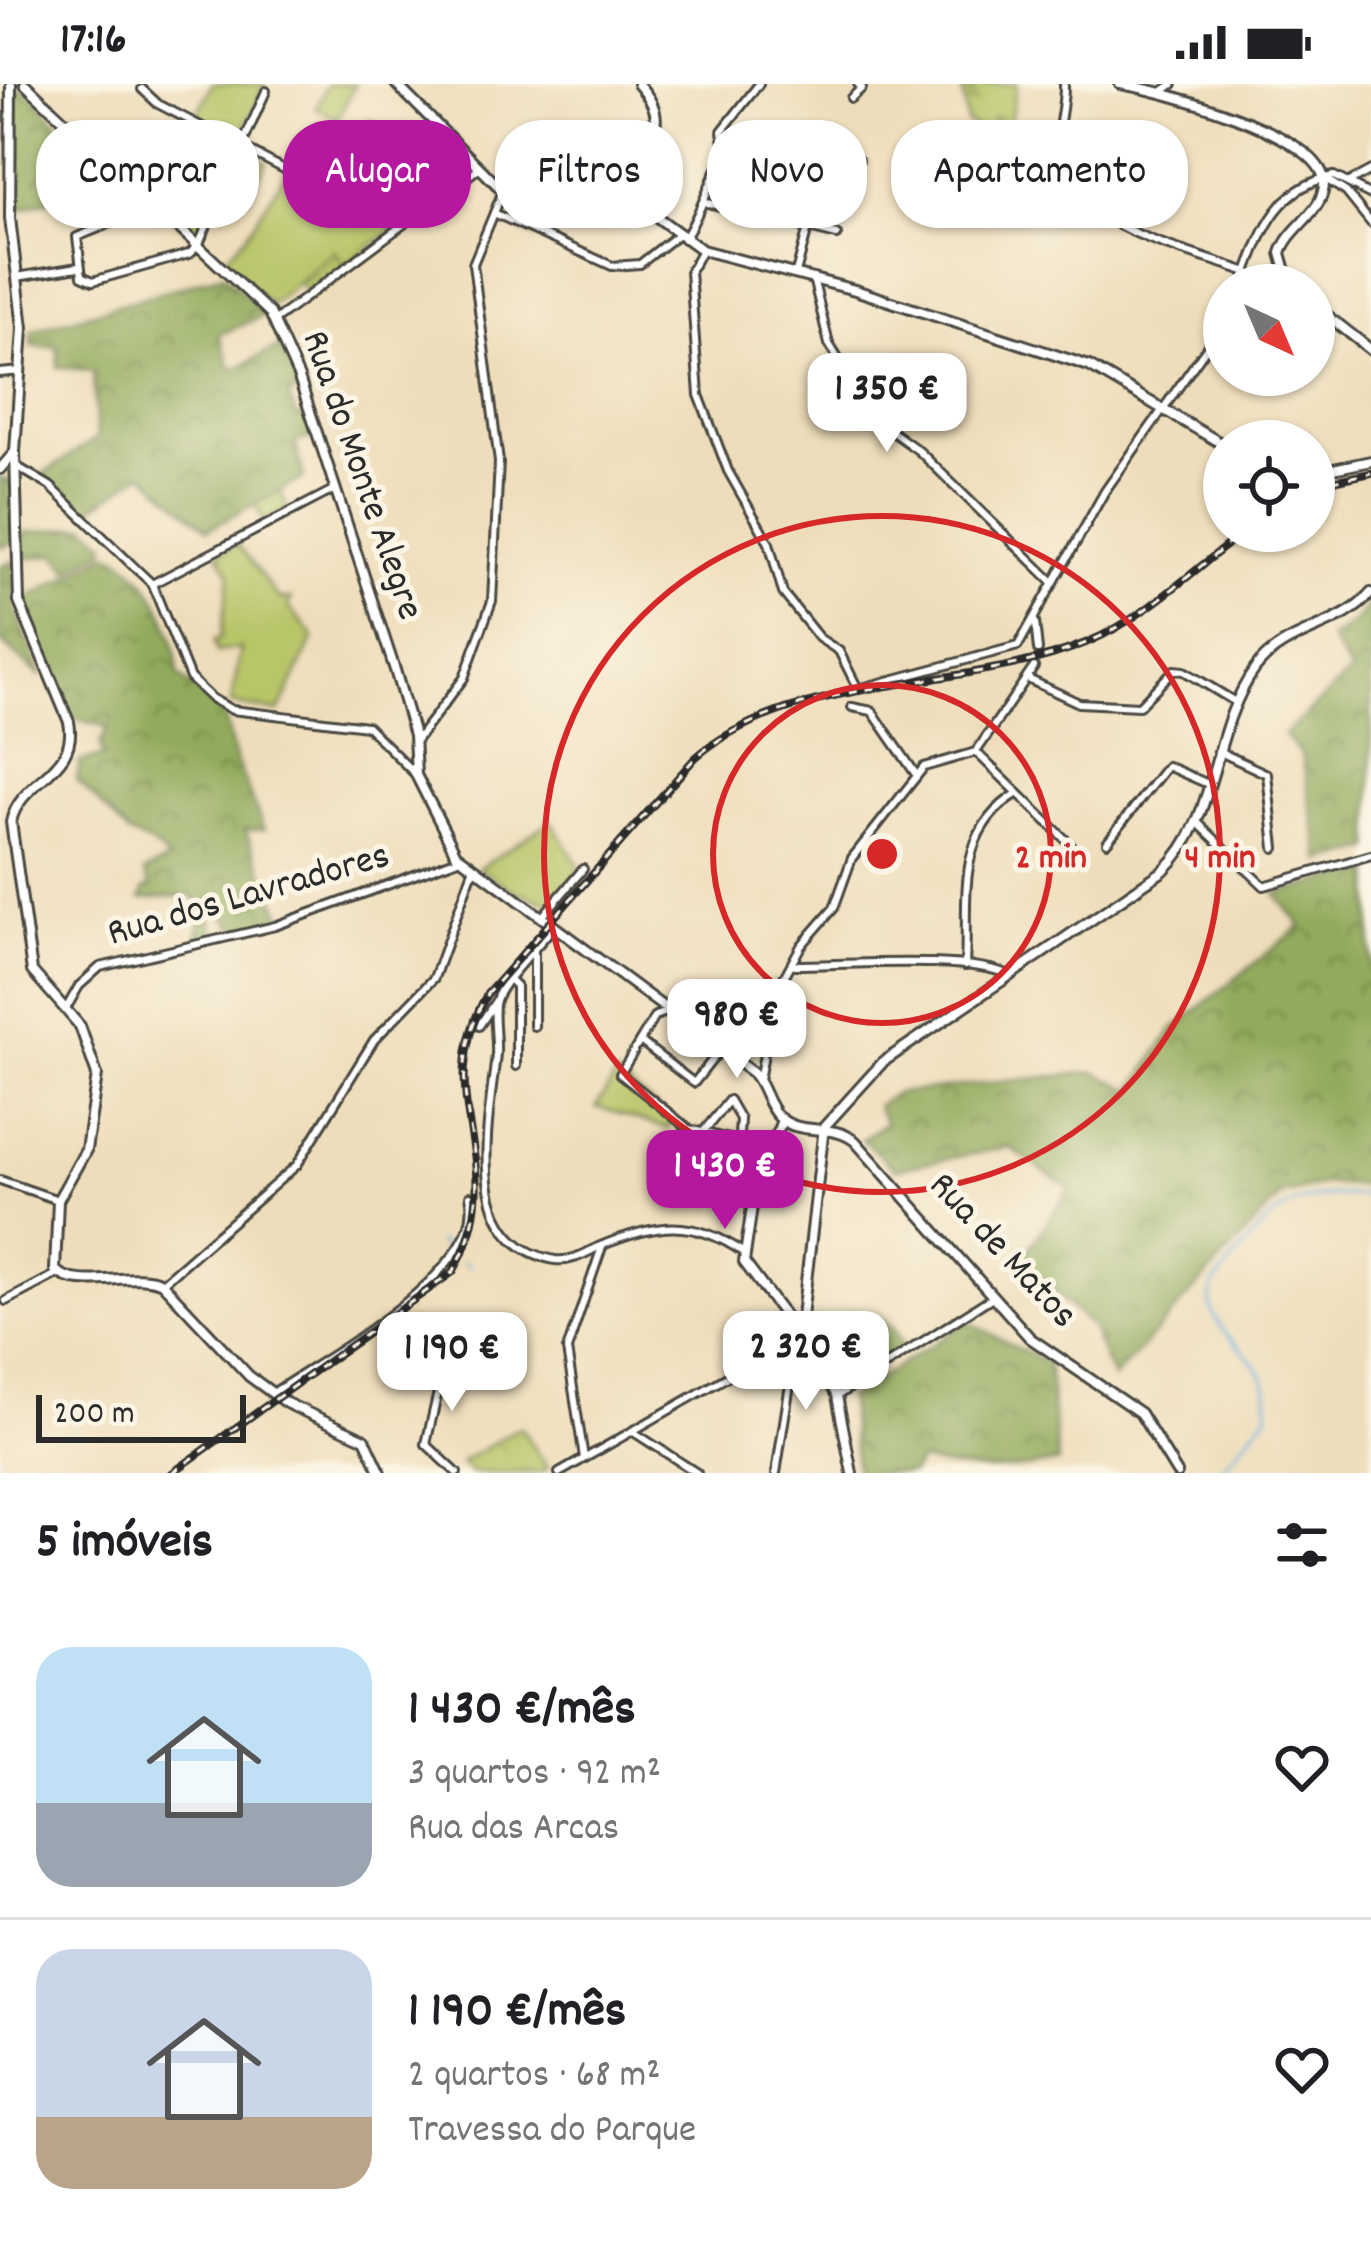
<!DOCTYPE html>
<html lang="pt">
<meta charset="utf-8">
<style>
:root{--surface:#fff;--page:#f2f2f2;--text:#202124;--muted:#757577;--line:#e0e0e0;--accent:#b5179e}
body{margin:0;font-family:Dekko,sans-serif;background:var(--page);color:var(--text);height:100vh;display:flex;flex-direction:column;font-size:45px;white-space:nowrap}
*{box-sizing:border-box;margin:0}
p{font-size:39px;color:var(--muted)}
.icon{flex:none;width:66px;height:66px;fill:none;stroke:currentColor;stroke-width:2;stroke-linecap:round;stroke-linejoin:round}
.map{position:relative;height:1389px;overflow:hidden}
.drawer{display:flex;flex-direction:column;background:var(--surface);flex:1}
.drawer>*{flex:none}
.top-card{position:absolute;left:36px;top:36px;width:1299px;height:108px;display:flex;gap:24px}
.needle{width:78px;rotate:136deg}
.tools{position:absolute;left:1203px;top:180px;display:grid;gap:24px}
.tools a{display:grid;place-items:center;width:132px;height:132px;border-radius:50%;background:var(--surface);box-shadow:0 3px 9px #0004;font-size:60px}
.scale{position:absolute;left:36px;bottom:30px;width:210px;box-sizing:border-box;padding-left:12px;border:6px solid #2b2b2b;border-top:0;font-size:33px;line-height:42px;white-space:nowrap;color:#2b2b2b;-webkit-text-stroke:9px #fcf5e5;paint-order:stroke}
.price{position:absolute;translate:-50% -102px;padding:0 27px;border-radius:24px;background:#fff;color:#222;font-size:39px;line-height:78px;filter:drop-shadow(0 3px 6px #0008)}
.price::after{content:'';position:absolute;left:50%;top:72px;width:36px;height:27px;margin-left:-18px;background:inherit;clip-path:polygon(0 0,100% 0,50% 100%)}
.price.on{background:var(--accent);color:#fff}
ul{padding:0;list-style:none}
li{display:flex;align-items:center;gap:36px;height:300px;padding:0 36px}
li+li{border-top:3px solid var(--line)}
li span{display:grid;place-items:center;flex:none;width:336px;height:240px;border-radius:36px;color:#555}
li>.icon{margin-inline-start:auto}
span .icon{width:144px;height:144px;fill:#fffc;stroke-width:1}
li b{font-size:51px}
h2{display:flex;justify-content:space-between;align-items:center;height:144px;padding:0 36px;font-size:51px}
.chip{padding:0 42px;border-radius:48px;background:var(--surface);box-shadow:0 3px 9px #0004;font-size:42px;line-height:108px}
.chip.on{background:var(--accent);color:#fff}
.status{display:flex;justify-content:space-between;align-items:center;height:84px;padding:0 60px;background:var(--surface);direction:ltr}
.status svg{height:33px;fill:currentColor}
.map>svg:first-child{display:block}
.grass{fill:#b8c567;stroke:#727849;stroke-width:3}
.forest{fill:url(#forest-crowns);stroke:#5e6a44;stroke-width:3}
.cemetery{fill:url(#cemetery-stones);stroke:#727849;stroke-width:3}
.park{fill:url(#park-crowns);stroke:#727849;stroke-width:3}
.garden{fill:url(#garden-furrows);stroke:#727849;stroke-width:3}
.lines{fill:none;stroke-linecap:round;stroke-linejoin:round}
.stream{stroke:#6bb0e1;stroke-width:3}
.minor-casing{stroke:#484640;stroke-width:12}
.tertiary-casing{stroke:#484640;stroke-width:14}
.secondary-casing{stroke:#484640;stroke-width:14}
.minor{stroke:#fff;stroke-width:6}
.tertiary{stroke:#fff;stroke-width:8}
.secondary{stroke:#fff;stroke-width:8}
.rail-casing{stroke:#2b2b2b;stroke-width:8}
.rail{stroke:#fcf5e5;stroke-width:3;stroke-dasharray:9;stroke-linecap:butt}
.ring{fill:none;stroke:#d62828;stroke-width:6}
.labels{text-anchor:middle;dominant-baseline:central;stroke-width:10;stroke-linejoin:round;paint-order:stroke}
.street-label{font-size:39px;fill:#2b2b2b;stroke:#fcf5e5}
.centre{fill:#d62828;stroke:#fcf5e5;stroke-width:6}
.ring-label{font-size:36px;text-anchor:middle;font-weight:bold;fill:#d62828;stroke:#fcf5e5;stroke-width:10;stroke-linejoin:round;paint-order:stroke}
</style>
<div class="status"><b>17:16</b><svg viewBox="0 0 49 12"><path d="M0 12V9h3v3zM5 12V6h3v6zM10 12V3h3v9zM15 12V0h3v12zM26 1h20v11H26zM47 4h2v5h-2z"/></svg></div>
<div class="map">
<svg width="1371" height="1389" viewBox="0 0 1371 1389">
<defs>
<pattern id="forest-crowns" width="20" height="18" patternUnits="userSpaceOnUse" patternTransform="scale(3)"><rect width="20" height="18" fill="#92aa5c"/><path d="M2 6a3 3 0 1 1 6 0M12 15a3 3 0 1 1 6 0" fill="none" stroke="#778b4c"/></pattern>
<pattern id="cemetery-stones" width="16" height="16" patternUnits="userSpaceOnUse" patternTransform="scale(3)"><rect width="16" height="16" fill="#b8c567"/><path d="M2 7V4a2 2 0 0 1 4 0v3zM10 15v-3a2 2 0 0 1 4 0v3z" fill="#9ea95a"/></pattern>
<pattern id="park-crowns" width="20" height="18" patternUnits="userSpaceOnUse" patternTransform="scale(3)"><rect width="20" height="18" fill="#b8c567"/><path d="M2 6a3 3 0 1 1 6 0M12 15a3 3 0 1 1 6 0" fill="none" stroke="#9ea95a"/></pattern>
<pattern id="garden-furrows" width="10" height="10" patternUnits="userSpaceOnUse" patternTransform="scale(3)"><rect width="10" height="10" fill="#b8c567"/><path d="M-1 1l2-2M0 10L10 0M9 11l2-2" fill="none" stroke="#9ea95a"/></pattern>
</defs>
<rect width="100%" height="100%" fill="#fcf5e5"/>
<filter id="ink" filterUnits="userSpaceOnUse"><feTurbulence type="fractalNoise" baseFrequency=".00833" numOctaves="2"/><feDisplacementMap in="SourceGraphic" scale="24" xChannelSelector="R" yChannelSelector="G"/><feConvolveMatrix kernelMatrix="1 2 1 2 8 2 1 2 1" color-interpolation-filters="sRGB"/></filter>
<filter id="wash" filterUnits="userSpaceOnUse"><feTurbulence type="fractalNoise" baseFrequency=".004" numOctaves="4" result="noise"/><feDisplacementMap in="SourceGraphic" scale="48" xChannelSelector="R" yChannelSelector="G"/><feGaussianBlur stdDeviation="2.7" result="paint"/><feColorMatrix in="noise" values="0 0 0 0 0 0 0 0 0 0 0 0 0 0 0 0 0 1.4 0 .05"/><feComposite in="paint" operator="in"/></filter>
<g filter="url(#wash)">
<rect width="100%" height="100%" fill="#eeddba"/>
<g class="grass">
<polygon points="212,0 265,0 242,50 232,52 195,34"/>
<polygon points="327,0 355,0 335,39 336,33 316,25"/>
<polygon points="252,71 267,78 248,114 229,105 241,76"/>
<polygon points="291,81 314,114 319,108 353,137 371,119 392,146 346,181 334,167 271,221 223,176 245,153"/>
<polygon points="177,106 214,120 200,150 192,150 164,127"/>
<polygon points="280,406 288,425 264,437 255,420"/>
<polygon points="237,460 279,515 291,515 288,522 314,553 279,628 231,620 241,564 217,568 214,557 221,553 230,490 218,470"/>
<polygon points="551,737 579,782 576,793 551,820 512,806 479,784"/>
</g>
<g class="forest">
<polygon points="22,3 109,88 59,113 15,127 14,9"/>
<polygon points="224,190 266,230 219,251 232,286 280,262 300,305 288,313 298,334 307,331 315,352 295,358 304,394 208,445 143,389 86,429 43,390 97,354 93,287 58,283 58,263 32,262 32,246"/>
<polygon points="0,394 10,397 13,459 0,463"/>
<polygon points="87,442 106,459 105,466 69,486 56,470 23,475 23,449"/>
<path d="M110,469C152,488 177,548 178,591L224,629L234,672L264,745L245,746L282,832L236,846L212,814L207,822L214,851L197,854L202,833L193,811L141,815L144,805L151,804L144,788L169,776L153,761L129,750L77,696L80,678L104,672L100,660L108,643L72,634L33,550L24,516Z"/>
<polygon points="14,477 14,522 42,593 0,557 0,482"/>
<polygon points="1371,517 1371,765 1321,777 1302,672 1284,651 1351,588 1330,555 1355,538"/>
<polygon points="1371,785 1371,1101 1323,1100 1281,1111 1113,1295 1091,1242 1021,1176 1070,1105 1009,1063 894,1085 862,1055 886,1039 876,1022 897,1009 1094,988 1132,1006 1173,945 1301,842 1276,810"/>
<polygon points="869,1228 892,1243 903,1263 842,1303 827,1276"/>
<path d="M968,1238L1048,1280L1058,1378C1015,1388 960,1389 921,1376L911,1389H857L848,1314Z"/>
</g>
<polygon class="cemetery" points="975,0 1017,0 1006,55 967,39 962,4 973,7"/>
<g class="park">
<polygon points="617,991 674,1037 668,1045 596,1023"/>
<polygon points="520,1343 548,1384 540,1389 471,1389 461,1378"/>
</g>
<g class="garden">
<polygon points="371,35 395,57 356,105 360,107 396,67 410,79 353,138 319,108"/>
<polygon points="334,167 346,181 308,210 299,199"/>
</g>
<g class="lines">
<g class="stream">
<polyline points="438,1158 448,1167"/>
<polyline points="464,1178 470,1182"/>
<path d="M1218,1389L1268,1330C1267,1321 1268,1309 1266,1300C1255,1265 1197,1243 1213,1201C1271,1132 1275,1108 1371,1111"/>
</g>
</g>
</g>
<g filter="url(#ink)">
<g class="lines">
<g class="minor-casing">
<g id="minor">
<path d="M1064,0C1065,26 1052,58 1060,83C1079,145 1191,167 1247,188"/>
<polyline points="142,5 158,20 288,87"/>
<polyline points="1162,8 1173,0"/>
<polyline points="851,14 862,4 858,0"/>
<polyline points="725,65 722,47 759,0"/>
<polyline points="1324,94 1346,108 1371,139"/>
<polyline points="1349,98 1371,86"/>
<polyline points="707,119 837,151"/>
<polyline points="153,122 77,153 82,192 93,197 189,170 198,162 266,7"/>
<polyline points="494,129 612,182 640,180 677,151"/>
<path d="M684,155C701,132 717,73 731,62L859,76"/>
<polyline points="702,166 690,187 699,311 728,387 769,459 783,509 819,554 839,567 858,605 1018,562 1105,407 1224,239"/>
<polyline points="796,189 808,144"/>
<polyline points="17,193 78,183"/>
<polyline points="813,194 829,260 876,336 919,367 1054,499"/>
<path d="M1242,201C1261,151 1275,103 1334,92L1371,111"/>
<polyline points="274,237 479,84"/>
<polyline points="0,289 21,287"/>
<polyline points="16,382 50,402 152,500 190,594 211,614 232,626 367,642 416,691"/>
<polyline points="152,500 335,405"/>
<polyline points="1035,538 1038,566"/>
<polyline points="1028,595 1079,619 1139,622 1174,586 1184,587 1237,619"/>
<polyline points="852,623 872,627 915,689"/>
<polyline points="415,658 464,594 492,517 499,378 473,180 503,107"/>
<polyline points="1218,667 1267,690 1275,764"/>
<polyline points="976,668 1070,760"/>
<polyline points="1199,740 1264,802 1371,771"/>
<polyline points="1107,758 1167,682 1208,700"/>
<polyline points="542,833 583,785"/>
<path d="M553,843C540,860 502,897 496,916C492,928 497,954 496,970C490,1034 459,1159 555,1176C571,1178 584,1170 598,1163C655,1139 693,1133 744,1169"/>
<path d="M795,881C846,881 971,871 1011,892"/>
<path d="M965,882C969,814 953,748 1018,709"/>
<polyline points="511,897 516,902 516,982"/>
<polyline points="67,923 79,902 100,883 275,842 461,774"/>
<polyline points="667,928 655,932 620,990 689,1045 770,1065"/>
<polyline points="479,942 495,918"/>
<polyline points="534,942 534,868"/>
<polyline points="640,957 694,999 720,966"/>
<polyline points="759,996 776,908 801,862 834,824 852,774 924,683 976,668 1034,583"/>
<polyline points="703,1048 729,1016 740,1035 739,1051"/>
<polyline points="0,1096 58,1116"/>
<polyline points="162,1199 297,1081 374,956 434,894 473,786"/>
<polyline points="6,1217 57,1190"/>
<polyline points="438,1281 441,1295 426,1360 457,1389"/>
<path d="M273,1309C323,1275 490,1185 470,1112"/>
<polyline points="837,1312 991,1214"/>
<polyline points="632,1347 697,1389"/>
<polyline points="584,1374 567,1266 602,1163"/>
<polyline points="559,1389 790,1257"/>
<polyline points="776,1389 796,1262"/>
</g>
</g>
<g class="tertiary-casing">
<g id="tertiary">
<path d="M11,0L10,134L23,244L15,368L19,518L69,638C79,688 20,695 11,738L32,887L80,942L97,991L86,1066L58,1116L55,1186C79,1209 132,1185 162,1199L249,1292L286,1319L365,1355L381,1389"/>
<path d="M25,0L270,229L299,294L395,586L414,651L416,691L456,770L753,989C765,1002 766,1021 779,1033C800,1053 831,1038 855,1057L1030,1254L1140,1329L1177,1389"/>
<polyline points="633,107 646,125 702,166 855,206 1089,282 1224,361"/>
<polyline points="625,116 645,124"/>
<polyline points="0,385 14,369"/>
<polyline points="1314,389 1371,377"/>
<polyline points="782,1036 754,1109 744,1178 793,1243"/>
<path d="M801,1241L824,1043L883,978L1163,787C1219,734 1210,647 1255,585C1284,545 1341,545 1371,509"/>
<circle cx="799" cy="1252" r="11"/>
<polyline points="807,1260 837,1312 852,1389"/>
</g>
</g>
<g class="secondary-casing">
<g id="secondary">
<polyline points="396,0 503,107 614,114"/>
<path d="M1120,0C1161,6 1323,51 1324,98C1325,128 1289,142 1281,169L1290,201"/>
<circle cx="622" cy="104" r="12"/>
<path d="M633,99C641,54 677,43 638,0"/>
<polyline points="1314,221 1371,266"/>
</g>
</g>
<use href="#minor" class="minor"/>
<use href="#tertiary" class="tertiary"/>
<use href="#secondary" class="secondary"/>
<g class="rail-casing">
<g id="rail">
<polyline points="1314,401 1371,389"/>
<path d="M172,1389L453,1188C516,1077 426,1019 487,910L695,674C795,587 969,609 1088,558C1145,534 1196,484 1245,447"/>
</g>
</g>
<use href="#rail" class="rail"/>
</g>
</g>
<g class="ring">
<circle cx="882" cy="770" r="169"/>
<circle cx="882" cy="770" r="338"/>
</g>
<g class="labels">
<g class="street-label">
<text transform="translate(360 392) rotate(71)">Rua do Monte Alegre</text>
<text transform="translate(249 813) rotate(-16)">Rua dos Lavradores</text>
<text transform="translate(1001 1168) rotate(47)">Rua de Matos</text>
</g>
</g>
<circle cx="882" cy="770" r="18" class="centre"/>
<g class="ring-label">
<text x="1051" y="783">2 min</text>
<text x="1220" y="783">4 min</text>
</g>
</svg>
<div class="tools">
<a><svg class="needle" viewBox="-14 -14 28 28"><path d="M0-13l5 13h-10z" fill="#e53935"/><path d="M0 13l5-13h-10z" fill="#757577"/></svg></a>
<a><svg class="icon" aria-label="locate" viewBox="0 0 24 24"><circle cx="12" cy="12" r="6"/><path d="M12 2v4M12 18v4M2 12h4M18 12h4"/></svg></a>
</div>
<div class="scale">200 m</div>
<b class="price" style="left:887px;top:371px">1 350 €</b>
<b class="price" style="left:737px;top:997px">980 €</b>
<b class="price on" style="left:725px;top:1148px">1 430 €</b>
<b class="price" style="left:806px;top:1329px">2 320 €</b>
<b class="price" style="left:452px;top:1330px">1 190 €</b>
<div class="top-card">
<a class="chip">Comprar</a>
<a class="chip on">Alugar</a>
<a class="chip">Filtros</a>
<a class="chip">Novo</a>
<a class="chip">Apartamento</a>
</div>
</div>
<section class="drawer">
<h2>5 imóveis<svg class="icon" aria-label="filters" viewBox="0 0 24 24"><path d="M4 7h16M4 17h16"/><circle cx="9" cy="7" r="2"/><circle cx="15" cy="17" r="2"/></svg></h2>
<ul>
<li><span style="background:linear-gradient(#bfe0f5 65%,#9aa5b1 0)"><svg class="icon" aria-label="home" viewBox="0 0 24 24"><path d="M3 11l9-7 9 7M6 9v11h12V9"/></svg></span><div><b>1 430 €/mês</b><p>3 quartos · 92 m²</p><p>Rua das Arcas</p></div><svg class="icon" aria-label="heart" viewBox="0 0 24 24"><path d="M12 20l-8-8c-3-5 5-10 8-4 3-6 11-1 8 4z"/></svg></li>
<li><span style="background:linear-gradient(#c9d6e8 70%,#b9a48a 0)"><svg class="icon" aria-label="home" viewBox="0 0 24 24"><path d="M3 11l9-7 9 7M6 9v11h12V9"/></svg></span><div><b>1 190 €/mês</b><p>2 quartos · 68 m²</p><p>Travessa do Parque</p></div><svg class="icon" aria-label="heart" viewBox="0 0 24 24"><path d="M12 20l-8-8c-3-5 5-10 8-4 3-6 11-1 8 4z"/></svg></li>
</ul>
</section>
